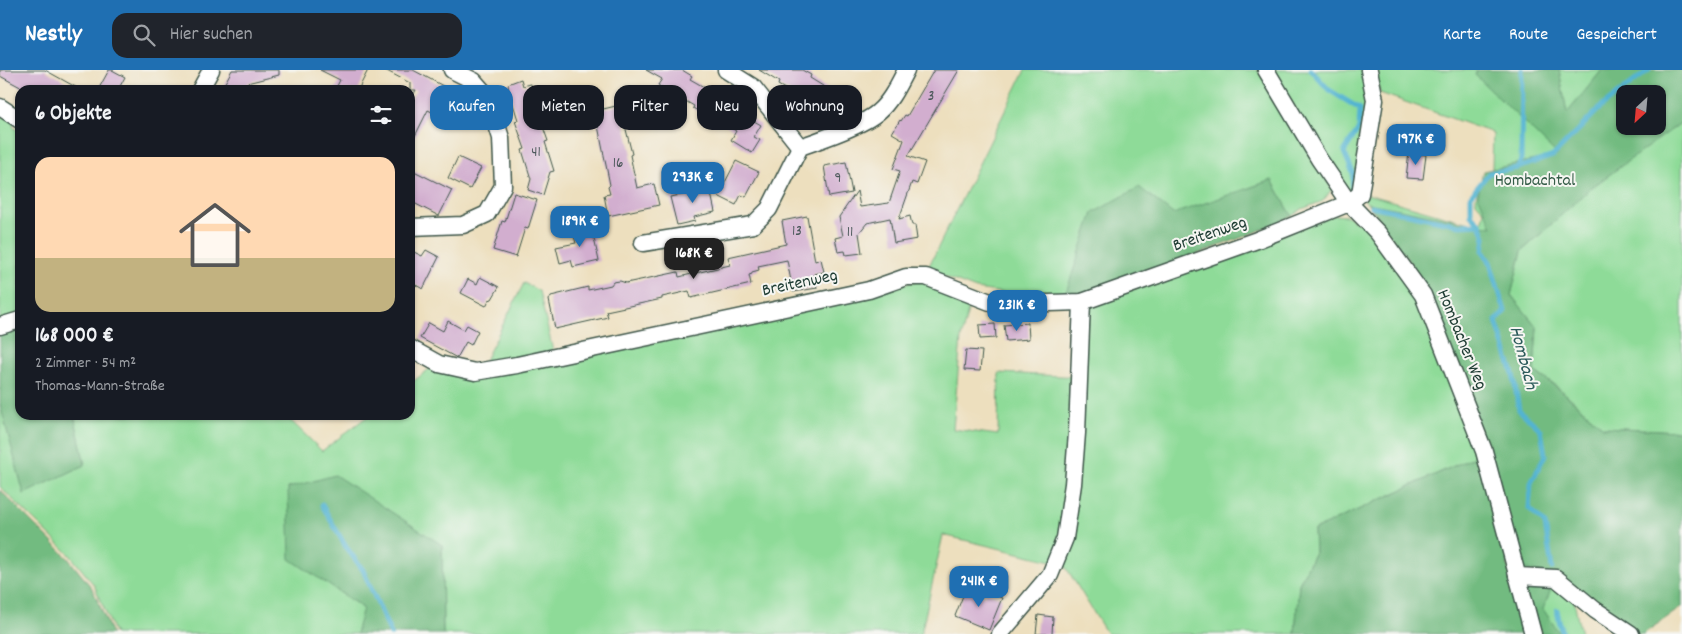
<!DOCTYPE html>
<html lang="de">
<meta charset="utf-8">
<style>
:root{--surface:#171b24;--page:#20242c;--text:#f1f3f6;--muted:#9ea1a6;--line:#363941;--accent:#1f6fb2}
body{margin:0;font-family:Dekko,sans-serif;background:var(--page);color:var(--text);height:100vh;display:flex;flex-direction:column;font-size:19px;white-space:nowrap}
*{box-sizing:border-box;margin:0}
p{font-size:16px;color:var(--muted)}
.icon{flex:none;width:28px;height:28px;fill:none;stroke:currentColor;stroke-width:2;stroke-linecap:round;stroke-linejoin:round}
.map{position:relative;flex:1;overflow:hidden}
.sheet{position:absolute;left:15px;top:15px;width:400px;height:335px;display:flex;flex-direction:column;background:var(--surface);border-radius:15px;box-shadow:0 1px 4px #0004}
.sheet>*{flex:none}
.hud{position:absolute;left:430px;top:15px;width:475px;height:45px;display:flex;gap:10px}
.needle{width:32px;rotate:206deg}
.tools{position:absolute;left:1616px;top:15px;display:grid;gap:10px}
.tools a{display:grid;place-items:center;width:50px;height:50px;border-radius:10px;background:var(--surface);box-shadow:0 1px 4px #0004;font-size:25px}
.price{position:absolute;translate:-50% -42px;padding:0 11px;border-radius:10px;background:var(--accent);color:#fff;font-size:16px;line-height:32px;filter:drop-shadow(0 1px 2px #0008)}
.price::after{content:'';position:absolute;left:50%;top:30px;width:15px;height:11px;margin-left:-8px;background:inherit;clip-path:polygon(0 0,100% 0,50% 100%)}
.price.active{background:#222;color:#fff}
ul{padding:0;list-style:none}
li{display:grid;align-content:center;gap:10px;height:265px;padding:0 20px}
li+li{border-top:1px solid var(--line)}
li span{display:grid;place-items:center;height:155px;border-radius:15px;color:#555}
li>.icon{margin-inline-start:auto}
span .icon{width:90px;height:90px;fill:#fffc;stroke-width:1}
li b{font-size:21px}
h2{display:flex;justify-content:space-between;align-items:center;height:60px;padding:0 20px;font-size:21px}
.chip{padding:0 18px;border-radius:15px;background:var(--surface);box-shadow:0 1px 4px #0004;font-size:18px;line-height:45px}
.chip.active{background:var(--accent);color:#fff}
header{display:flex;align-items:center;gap:30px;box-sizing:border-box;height:70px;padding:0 25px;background:var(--accent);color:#fff}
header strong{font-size:24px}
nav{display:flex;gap:28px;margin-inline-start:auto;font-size:18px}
.search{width:350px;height:45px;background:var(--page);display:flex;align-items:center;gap:12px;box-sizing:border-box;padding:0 18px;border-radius:15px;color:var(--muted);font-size:19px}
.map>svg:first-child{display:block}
.green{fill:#8edb98;stroke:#568c66;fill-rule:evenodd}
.forest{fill:#72bb80;stroke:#487c5a;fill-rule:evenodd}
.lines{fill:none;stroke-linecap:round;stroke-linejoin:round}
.stream{stroke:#52b4d1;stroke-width:5}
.building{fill:#d2aecf}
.street-casing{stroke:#3e5549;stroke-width:19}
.street{stroke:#fff;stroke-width:16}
.labels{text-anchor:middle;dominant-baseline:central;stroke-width:4;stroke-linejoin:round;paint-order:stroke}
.number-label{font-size:15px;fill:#4c595b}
.park-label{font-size:18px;fill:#355d48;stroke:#f6f6f2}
.street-label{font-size:18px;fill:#1f3d34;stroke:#f6f6f2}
.water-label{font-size:19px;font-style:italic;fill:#2c5b5b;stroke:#f6f6f2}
</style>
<header>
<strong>Nestly</strong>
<div class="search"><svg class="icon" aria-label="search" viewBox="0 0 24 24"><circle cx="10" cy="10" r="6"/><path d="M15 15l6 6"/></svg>Hier suchen</div>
<nav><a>Karte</a><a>Route</a><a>Gespeichert</a></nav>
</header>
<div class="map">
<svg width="1682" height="564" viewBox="0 0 1682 564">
<rect width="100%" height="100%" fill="#f6f6f2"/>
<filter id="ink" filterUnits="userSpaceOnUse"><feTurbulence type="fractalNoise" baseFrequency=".02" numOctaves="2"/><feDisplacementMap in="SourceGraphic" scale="10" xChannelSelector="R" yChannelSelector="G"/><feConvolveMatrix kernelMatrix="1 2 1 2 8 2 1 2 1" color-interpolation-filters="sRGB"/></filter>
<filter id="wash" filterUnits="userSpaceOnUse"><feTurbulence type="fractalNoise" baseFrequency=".0096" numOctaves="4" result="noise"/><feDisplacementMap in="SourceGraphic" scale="20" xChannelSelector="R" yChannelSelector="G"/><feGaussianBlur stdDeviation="1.12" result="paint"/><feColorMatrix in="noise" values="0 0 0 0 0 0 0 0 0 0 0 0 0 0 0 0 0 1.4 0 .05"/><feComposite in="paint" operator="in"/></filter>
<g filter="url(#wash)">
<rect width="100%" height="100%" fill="#eddfbe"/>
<g class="green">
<polygon points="1025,0 1258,0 1332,119 1323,131 1302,139 1292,146 1272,110 1173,145 1064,228 1032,227 976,219 927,200"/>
<polygon points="1271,0 1364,0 1369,20 1357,122 1350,124"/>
<path d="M1374,0H1477L1545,64L1599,17L1682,0L1663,66L1682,52V363L1677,361L1603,357L1560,319L1534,301L1537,257L1511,225L1522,181L1557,149L1517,171L1511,227L1581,564H1544L1442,246L1406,179L1369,136L1364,129L1367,124L1458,150L1480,160L1484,141L1476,132C1476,117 1482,110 1492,99L1493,63L1380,23ZM1625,24H1658V56H1625Z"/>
<polygon points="1559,0 1602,0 1567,44"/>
<polygon points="0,43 14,52 13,57 20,62 20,247 0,253"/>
<polygon points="1335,145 1347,146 1365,156 1417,228 1478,385 1314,460 1315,482 1299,514 1295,564 1107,564 1064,494 943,465 921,564 443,564 442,475 290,488 364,539 356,564 115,564 94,515 70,485 0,417 0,334 24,423 85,395 74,345 285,345 322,381 369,345 410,345 410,314 433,296 451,304 923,210 971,229 961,268 953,359 998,365 999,303 1082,307 1087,236"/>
<polygon points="524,213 539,221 553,281 483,294"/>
</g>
<g class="forest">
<path d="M1477,0H1559L1567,43L1602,0H1682V52L1591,118L1522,181L1511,225L1537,257L1534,301L1559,319L1603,357L1677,361L1682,363V537L1643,564H1634L1541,503L1507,494L1526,564H1295L1299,514L1315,482L1314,460L1487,381L1430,227L1411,194L1387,161L1368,133L1492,157L1478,125L1483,101L1558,85L1475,5ZM1625,24H1658V56H1625Z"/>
<polygon points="1272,110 1292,146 1256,162 1079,229 1064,228 1093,143 1139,117 1173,144"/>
<polygon points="20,252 20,345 74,345 85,395 24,424 0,334 0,259"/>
<polygon points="335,405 442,475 443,564 356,564 363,538 290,489 288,418"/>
<polygon points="0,420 67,487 92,518 112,564 0,564"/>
<polygon points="1549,513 1550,522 1543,539 1560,564 1536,564 1522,514"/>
</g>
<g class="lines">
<g class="stream">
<polyline points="1311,0 1329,20 1360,39 1359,58 1344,82 1353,103 1352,122"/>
<polyline points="1518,98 1553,86 1601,37 1649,0"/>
<polyline points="1371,136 1459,155 1480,154 1485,167 1483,181 1490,192 1505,241 1496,251 1513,304 1519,340 1541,360 1545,385 1531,413 1529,438 1545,454 1552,498"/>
<polyline points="1480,154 1471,145 1471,125 1489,103 1518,98 1521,90 1522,0"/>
<polyline points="322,435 346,477 363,500 391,564"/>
<polyline points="1557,540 1562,564"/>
</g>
</g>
<g id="blocks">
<g class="building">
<polygon points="0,0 45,0 81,20 26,20 0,6"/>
<polygon points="109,0 112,0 125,7 118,20 98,20"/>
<polygon points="232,0 279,0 279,5 247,13 249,20 221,20"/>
<polygon points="320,0 368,0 358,20 335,20 340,10"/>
<polygon points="385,0 413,0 445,17 432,42 428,40 410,76 410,31 416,20 410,20 410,13"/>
<polygon points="646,0 682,0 692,6 690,9 718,25 719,23 731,30 728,36 761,55 754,67 760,70 752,83 731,70 736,61 707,44 706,46 693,38 694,36 658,15 662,9"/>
<polygon points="759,0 802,0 811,5 810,8 831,21 833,18 845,25 834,44 826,39 823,44 797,30 799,27 778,15 779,12"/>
<polygon points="934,0 959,0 908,86 925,92 917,114 912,112 899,149 910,146 912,155 915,155 917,169 894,173 890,148 867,153 859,163 862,183 846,185 845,181 838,182 835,168 843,166 839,147 857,121 860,137 889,133 900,101 893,99 904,70 892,63 900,50 901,51 905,45 907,46"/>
<polygon points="521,9 523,16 531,14 541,42 538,43 548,71 545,72 554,101 550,102 543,125 528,120 531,109 522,80 525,79 515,51 518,50 509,21 508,14"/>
<polygon points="620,35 632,84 630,85 637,118 654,114 659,135 608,146 604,125 610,124 608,117 610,115 595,41"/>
<polygon points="1409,82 1426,85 1423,109 1406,108"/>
<polygon points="458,87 481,98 470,119 448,108"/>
<polygon points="736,91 759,102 746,127 741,125 736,135 718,126"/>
<polygon points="846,92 852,123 829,127 824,96"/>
<polygon points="410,99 452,120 439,146 410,131"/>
<polygon points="709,114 715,142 694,147 695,151 677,155 670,127 687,124 686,119"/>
<polygon points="514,123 537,130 528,159 525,158 516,187 493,180 502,151 505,152"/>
<polygon points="807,146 815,191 821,189 824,202 814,204 817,218 793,222 787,190 758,196 759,200 752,202 752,204 749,205 751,214 691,228 689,221 662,227 662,229 606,241 608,247 555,259 549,230 551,226 588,217 588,220 611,215 613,212 620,211 626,213 678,202 679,207 730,195 728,187 786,174 782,151"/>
<polygon points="591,155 599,191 573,197 571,190 560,193 556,177 576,173 572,159"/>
<polygon points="410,180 422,186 426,180 439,187 423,219 410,212"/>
<polygon points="480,207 499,217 492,229 489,230 486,236 461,223 468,209 477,214"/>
<polygon points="448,251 464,260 467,255 478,261 471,275 466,272 457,288 420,268 429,253 443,261"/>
<polygon points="1028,253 1029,269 1006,271 1004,255"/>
<polygon points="995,254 996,268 980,269 979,255"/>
<polygon points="966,280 982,281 980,301 964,300"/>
<polygon points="966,518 984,526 986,522 1002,528 989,560 955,546"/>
<polygon points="1038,545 1053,547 1052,564 1036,564"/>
</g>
</g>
</g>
<g filter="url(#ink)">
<use href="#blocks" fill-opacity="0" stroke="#3e5549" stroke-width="1"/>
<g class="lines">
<g class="street-casing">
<g id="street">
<polyline points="726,0 753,17 800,77"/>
<polyline points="1266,0 1319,89 1349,133 1378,163 1423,225 1484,381 1533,564"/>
<polyline points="200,20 211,0"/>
<polyline points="0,37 20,50"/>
<polyline points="410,157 463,155 487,144 503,116 501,68 488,27 474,11 452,0"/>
<path d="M643,173L753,155L769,139L800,77C820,70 864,55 878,42C891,31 898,15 906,0"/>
<polyline points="0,256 20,250"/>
<polyline points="410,278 439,294 475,302 517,295 869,220 906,207 926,207 990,232 1017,234 1082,232 1257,170 1349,133 1360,124 1375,30 1369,0"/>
<polyline points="1517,506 1556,508 1595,540 1631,564"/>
<polyline points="1000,564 1050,505 1065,468 1073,414 1077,363 1082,232"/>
</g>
</g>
<use href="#street" class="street"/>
</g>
</g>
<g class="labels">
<g class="number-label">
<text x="931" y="27">3</text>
<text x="536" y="83">41</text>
<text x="618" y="94">16</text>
<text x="838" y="109">9</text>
<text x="797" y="162">13</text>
<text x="850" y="163">11</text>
</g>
<g class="park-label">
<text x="1535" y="111">Hombachtal</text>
</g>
<g class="street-label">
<text transform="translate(1210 165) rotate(-19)">Breitenweg</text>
<text transform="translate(800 214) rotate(-12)">Breitenweg</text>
<text transform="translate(1461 270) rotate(68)">Hombacher Weg</text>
</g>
<g class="water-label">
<text transform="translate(1522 288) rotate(75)">Hombach</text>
</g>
</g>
</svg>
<div class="tools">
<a><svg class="needle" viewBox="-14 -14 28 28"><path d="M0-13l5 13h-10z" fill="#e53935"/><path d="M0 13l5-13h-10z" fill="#9ea1a6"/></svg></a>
</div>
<b class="price" style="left:1416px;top:96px">197K €</b>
<b class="price" style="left:693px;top:134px">293K €</b>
<b class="price" style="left:580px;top:178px">189K €</b>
<b class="price active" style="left:694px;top:210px">168K €</b>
<b class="price" style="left:1017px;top:262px">231K €</b>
<b class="price" style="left:979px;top:538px">241K €</b>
<div class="hud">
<a class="chip active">Kaufen</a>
<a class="chip">Mieten</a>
<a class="chip">Filter</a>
<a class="chip">Neu</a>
<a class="chip">Wohnung</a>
</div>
<section class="sheet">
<h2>6 Objekte<svg class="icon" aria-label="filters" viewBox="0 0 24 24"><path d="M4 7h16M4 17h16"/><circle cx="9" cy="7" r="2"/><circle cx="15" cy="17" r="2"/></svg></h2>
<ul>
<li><span style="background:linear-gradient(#ffd9b3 65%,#c2b280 0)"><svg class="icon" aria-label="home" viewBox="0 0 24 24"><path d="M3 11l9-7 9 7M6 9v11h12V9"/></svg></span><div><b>168 000 €</b><p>2 Zimmer · 54 m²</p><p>Thomas-Mann-Straße</p></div></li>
</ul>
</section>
</div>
